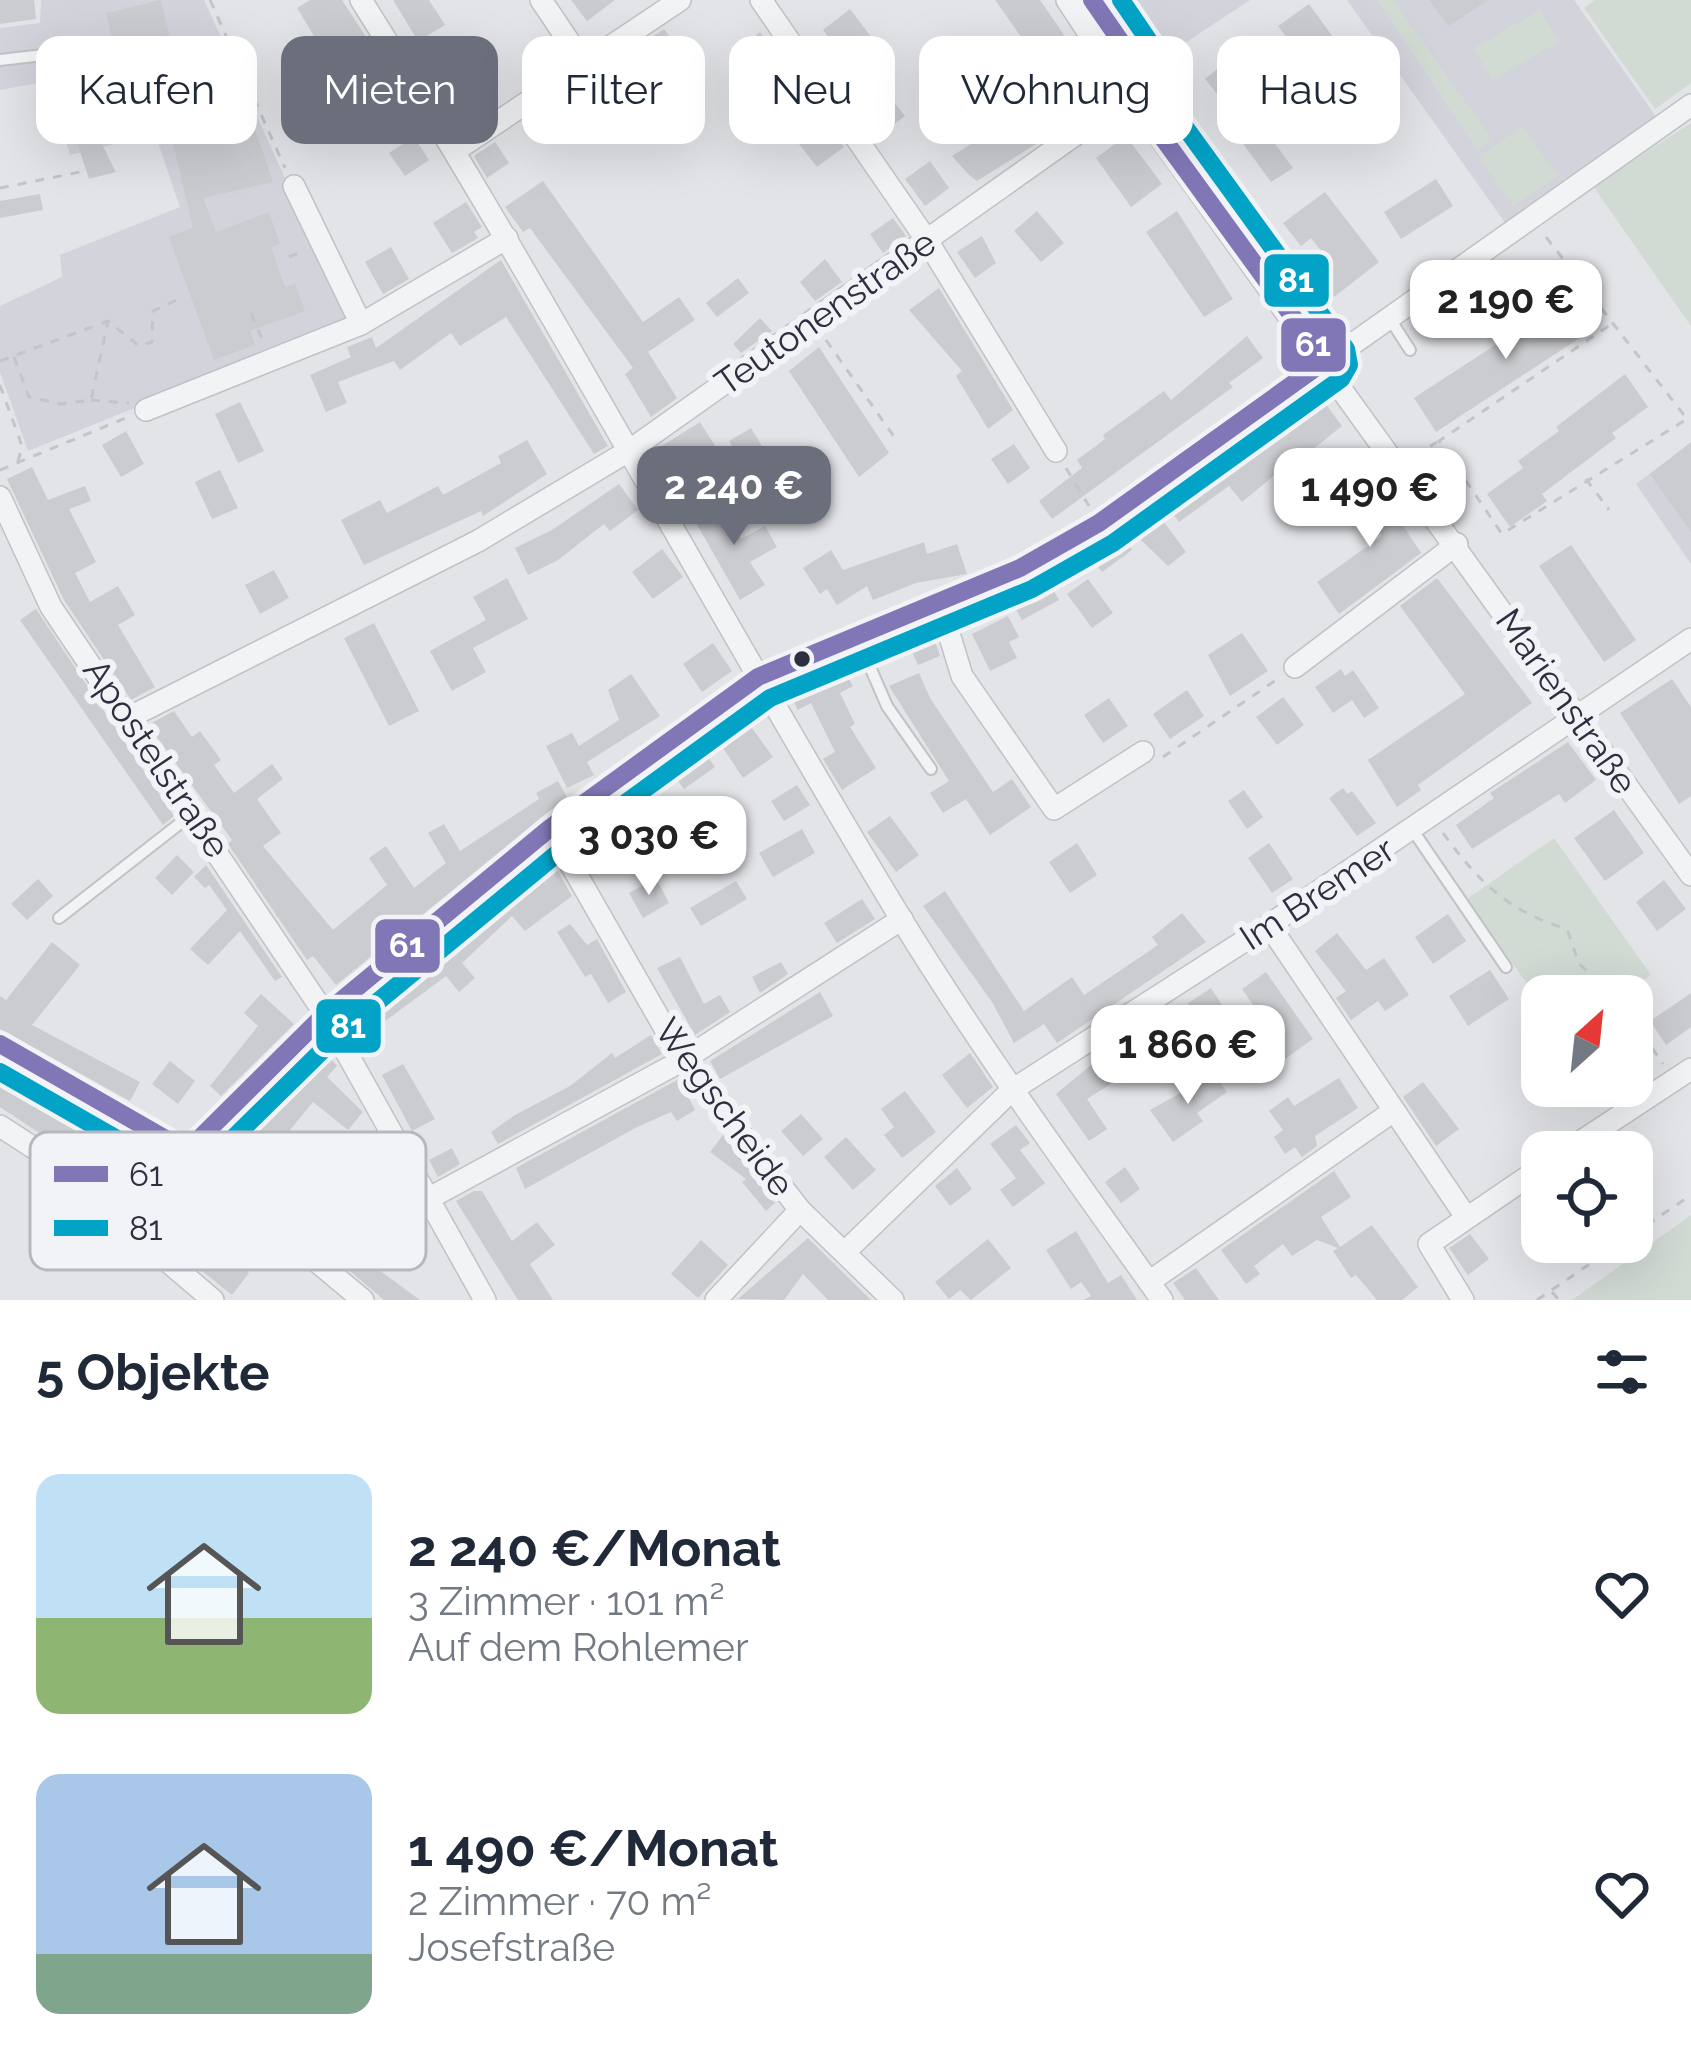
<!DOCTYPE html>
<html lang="de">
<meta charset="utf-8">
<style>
:root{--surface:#fff;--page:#f6f6f7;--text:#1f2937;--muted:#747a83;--accent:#6b6e7b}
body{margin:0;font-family:Raleway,sans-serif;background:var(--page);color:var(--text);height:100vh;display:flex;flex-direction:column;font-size:45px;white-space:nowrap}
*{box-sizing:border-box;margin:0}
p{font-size:39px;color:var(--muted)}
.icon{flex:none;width:66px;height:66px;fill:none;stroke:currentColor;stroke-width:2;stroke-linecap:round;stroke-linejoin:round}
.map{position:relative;height:1300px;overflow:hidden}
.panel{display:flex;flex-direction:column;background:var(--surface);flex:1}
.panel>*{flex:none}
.hud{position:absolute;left:36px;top:36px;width:1620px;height:108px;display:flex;gap:24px}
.needle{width:78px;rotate:27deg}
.controls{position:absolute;left:1521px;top:975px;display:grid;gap:24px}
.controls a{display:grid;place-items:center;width:132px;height:132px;border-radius:24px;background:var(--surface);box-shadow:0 12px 48px #0002;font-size:60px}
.price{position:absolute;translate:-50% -102px;padding:0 27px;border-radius:24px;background:#fff;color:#222;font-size:39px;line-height:78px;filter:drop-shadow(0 3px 6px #0008)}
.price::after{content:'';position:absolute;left:50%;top:72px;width:36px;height:27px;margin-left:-18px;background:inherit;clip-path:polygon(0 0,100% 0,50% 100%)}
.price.on{background:var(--accent);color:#fff}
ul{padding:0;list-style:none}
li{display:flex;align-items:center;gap:36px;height:300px;padding:0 36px}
li span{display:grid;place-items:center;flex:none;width:336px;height:240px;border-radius:24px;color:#555}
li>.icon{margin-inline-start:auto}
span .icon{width:144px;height:144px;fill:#fffc;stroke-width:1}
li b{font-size:51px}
h2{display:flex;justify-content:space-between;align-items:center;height:144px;padding:0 36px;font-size:51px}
.tag{padding:0 42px;border-radius:24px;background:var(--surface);box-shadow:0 12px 48px #0002;font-size:42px;line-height:108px}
.tag.on{background:var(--accent);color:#fff}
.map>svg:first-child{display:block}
.built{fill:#d2d3db}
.green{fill:#d2dad4}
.building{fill:#cbccd0}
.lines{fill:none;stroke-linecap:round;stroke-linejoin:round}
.service-casing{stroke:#c1c2c6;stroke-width:14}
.minor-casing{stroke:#c1c2c6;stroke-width:24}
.path{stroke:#c4c5c9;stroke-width:3;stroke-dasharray:9 9;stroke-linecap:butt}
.service{stroke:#f2f3f5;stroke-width:10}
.minor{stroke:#f2f3f5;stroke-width:21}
.bus-1-casing{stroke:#f1f3f7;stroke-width:27}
.bus-2-casing{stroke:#f1f3f7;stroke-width:27}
.bus-1{stroke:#8177b6;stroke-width:18}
.bus-2{stroke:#02a3c7;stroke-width:18}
.bus-dot{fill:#2b2f40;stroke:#f1f3f7;stroke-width:4.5}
.labels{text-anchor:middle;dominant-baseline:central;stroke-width:12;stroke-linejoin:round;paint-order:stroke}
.street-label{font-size:36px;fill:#2b2f40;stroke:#f1f3f7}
.key{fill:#f1f3f7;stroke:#b6b8c0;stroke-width:3}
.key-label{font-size:33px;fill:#2b2f40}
.line-badge{stroke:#f1f3f7;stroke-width:4.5}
.badge-label{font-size:33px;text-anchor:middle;font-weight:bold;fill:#fff}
</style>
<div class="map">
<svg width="1691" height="1300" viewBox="0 0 1691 1300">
<rect width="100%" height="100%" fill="#e3e4e8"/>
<g class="built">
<polygon points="41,0 204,0 350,321 28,451 0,372 0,306 62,277 60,255 180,207 155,134 70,155 65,138 54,140 43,82 0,90 0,28 40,23"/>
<polygon points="1109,0 1250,0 1153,64"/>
<polygon points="1347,0 1574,0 1657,118 1506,224"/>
<polygon points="1691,443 1691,564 1636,484"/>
</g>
<g class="green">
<polygon points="1377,0 1393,0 1493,140 1477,151"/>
<polygon points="1595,0 1691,0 1691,83 1655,109 1584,8"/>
<polygon points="1540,10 1559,42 1492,80 1474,48"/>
<polygon points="1691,123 1691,326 1593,186"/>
<polygon points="1523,126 1558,176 1513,206 1479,156"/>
<polygon points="1554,838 1651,975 1622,996 1542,996 1542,1005 1467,899"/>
<polygon points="1691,1215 1691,1300 1571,1300 1575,1298"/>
</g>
<g class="building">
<polygon points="0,0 34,0 36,19 0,24"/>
<polygon points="161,0 179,77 233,65 273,182 203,198 216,232 269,212 280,244 271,247 285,287 295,284 305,311 250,331 255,345 214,360 169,237 193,228 166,114 95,131 116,172 89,179 62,96 122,82 106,13"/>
<polygon points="310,0 342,0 368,40 325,66 314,48 319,44 297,8"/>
<polygon points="393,0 429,0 445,25 418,41"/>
<polygon points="571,0 615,0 587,21"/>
<polygon points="995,0 1040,0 1103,92 1075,113"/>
<polygon points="1429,0 1489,0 1448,26"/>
<polygon points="1309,4 1333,37 1302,59 1278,26"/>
<polygon points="850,9 872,38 845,59 823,30"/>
<polygon points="664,29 679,50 656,67 640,45"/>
<polygon points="760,32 844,147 817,167 731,57"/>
<polygon points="443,53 472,100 449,114 420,67"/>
<polygon points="1228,60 1249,86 1239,95 1293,168 1271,182 1228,123 1236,117 1205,79"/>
<polygon points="605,68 628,96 604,116 580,88"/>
<polygon points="882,87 905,116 879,136 856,106"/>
<polygon points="371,90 381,105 355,123 344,108"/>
<polygon points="403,96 417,120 396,132 382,108"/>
<polygon points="1020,113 1041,141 977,181 968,174 952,156"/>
<polygon points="1126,136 1162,184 1131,207 1096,158"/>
<polygon points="414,137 429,160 405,176 389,153"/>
<polygon points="495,142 509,163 487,178 474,156"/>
<polygon points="930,161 949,188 925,206 905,179"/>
<polygon points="1436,179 1453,206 1401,239 1384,212"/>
<polygon points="543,181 643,322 679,297 695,320 648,352 677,398 651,417 625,374 633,368 530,228 523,232 505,207"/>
<polygon points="1325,192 1379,262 1334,297 1319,278 1333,266 1311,238 1301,246 1283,223"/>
<polygon points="40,194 43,210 0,218 0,201"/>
<polygon points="466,202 482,227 474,232 478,238 452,253 433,223"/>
<polygon points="1037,211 1064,243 1041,262 1014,231"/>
<polygon points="1177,211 1233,299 1204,317 1146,232"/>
<polygon points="893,218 906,236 883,253 870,234"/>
<polygon points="982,236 996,263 975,278 957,252"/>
<polygon points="391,247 409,279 383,294 365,262"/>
<polygon points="825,259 842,282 815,301 800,282"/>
<polygon points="501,260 608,446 594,454 506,317 460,346 451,333 400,370 394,361 338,382 347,403 326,412 310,375 351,357 347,347 372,337 376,348"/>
<polygon points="738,278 749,293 717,317 706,303"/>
<polygon points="939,288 1013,410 988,429 956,376 962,371 909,310"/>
<polygon points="1576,292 1598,326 1436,432 1414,398"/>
<polygon points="760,318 772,331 741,353 733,344"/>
<polygon points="1247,336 1263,358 1229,383 1233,387 1052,519 1039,501 1082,468 1077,460 1105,439 1103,435 1164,391 1171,400"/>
<polygon points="819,347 889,453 859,477 789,371"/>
<polygon points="1625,374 1648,407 1612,433 1616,438 1542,494 1547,501 1510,527 1487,494 1523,468 1518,461 1559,431 1556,427"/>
<polygon points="1319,395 1342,426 1307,454 1314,463 1301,474 1287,486 1277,473 1242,502 1229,486 1179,522 1161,497 1231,450 1235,455 1252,442 1256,446"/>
<polygon points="240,402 264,451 238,463 215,414"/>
<polygon points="700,422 721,455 683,479 662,446"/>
<polygon points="751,428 768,456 746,469 729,441"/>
<polygon points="126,431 144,464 121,477 102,445"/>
<polygon points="527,440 547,474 483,516 481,511 364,565 341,520 380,500 387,513 438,486 443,495 501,463 498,456"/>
<polygon points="1691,442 1691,532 1650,474"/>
<polygon points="1014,444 1030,468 1008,484 991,459"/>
<polygon points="32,467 48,500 85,486 91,501 69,509 96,562 75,573 90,602 118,586 135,615 118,625 155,687 131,700 64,600 7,479"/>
<polygon points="220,470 238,508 212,519 195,482"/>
<polygon points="1367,470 1421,553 1339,614 1317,582 1382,536 1346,484"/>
<polygon points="619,484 638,510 610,531 604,524 558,560 528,575 515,548 552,530"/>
<polygon points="717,498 741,539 765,526 777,547 750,562 765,585 740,600 691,514"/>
<polygon points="1164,522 1186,552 1168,566 1140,539"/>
<polygon points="1116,529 1132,550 1102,572 1085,550"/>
<polygon points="924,542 927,554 957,544 967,574 916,583 873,600 867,586 837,605 827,589 820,594 803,568 831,550 843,570"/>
<polygon points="1571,545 1636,640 1604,662 1539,566"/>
<polygon points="662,549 683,577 653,599 632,572"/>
<polygon points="274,570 289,598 260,614 245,585"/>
<polygon points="1044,574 1059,600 1022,620 1007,594"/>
<polygon points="507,578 528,619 473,648 486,672 452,691 430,651 486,620 473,597"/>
<polygon points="1437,578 1532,703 1418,785 1421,790 1397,807 1368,760 1465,694 1400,606"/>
<polygon points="1088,579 1113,613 1092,628 1067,594"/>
<polygon points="36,609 174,816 163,825 20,620"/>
<polygon points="1008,616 1019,637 1009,642 1017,658 990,671 972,634"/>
<polygon points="374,623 419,711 389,726 344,638"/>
<polygon points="929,623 940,656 918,665 904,634"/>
<polygon points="1242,633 1268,671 1230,696 1208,655"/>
<polygon points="713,643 732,671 702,692 683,664"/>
<polygon points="838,660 853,686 840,693 855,724 850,727 876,768 842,790 823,759 835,752 811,703 798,710 786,687"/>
<polygon points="1341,669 1345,676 1353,670 1379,708 1364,718 1352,700 1333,713 1315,687"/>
<polygon points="919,673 930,698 993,792 1012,779 1031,807 990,835 966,799 943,813 930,793 949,781 889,686"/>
<polygon points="631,674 660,716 587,762 594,775 567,788 546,746 572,733 579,746 619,720 608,690"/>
<polygon points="1672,679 1691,707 1691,796 1679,804 1620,713"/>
<polygon points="1187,690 1204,716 1170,739 1153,714"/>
<polygon points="1283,697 1304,725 1277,745 1256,717"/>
<polygon points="1109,698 1128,726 1103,743 1084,715"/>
<polygon points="174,711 192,737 200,731 221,760 214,765 234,793 272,764 283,779 257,799 281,833 263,846 333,930 387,885 369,858 386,846 414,888 446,863 428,833 444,824 460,851 539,799 536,793 558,781 567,797 336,985 313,956 307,960 228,844 232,840 148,725"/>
<polygon points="752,728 773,757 743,778 723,748"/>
<polygon points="697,742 715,767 684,789 666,764"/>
<polygon points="1568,742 1596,780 1565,803 1559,794 1472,849 1456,825 1494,798 1490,793"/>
<polygon points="797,785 810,805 784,821 771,801"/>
<polygon points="1343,788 1348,794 1352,791 1376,823 1357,836 1329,798"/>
<polygon points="1244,790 1263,817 1247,829 1228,801"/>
<polygon points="1614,810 1644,853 1605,881 1574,838"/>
<polygon points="621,815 642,842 613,864 593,837"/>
<polygon points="890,816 919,855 896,872 867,832"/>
<polygon points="802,829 815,853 773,877 759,853"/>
<polygon points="1077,843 1097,875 1070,893 1049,862"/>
<polygon points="1269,843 1293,879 1272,893 1248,858"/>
<polygon points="177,855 194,872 172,895 155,878"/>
<polygon points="553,863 572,896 525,931 512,916 462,963 475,978 459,992 446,976 365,1036 347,1015 524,869 533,879"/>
<polygon points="206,865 282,977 275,981 240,931 208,965 190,949 227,910 209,885 205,888 194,877"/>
<polygon points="656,878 669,903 643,918 629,893"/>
<polygon points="38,879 53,896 27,920 11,904"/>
<polygon points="1664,880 1686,909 1657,931 1636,902"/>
<polygon points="736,881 747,899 701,926 690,908"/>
<polygon points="945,891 1024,1011 1072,977 1084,995 1158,945 1152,937 1182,913 1206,942 1057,1043 1044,1024 1014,1043 992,1002 923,906"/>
<polygon points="862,899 875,919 837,943 824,923"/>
<polygon points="1448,914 1466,941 1433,964 1415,937"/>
<polygon points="570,924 587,945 597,939 626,992 608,1003 591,974 585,977 557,932"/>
<polygon points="1337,933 1366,970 1384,958 1409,995 1385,1011 1378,1001 1351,1020 1336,998 1346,991 1315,951"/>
<polygon points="52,942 80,965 32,1025 140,1082 130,1101 0,1029 0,996 6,1000"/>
<polygon points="680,957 704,1004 720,995 730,1012 695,1035 657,968"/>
<polygon points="781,962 788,974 760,993 752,977"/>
<polygon points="1490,970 1509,999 1468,1026 1449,996"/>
<polygon points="1266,972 1313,1039 1282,1061 1256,1024 1263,1019 1242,989"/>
<polygon points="1211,988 1224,1008 1201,1023 1188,1003"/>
<polygon points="820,992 833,1016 720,1079 710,1061"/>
<polygon points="1691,993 1691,1027 1666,1045 1650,1021"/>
<polygon points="261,994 294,1024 221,1096 210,1086 258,1026 244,1013"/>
<polygon points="651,1035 662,1054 498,1144 491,1132 515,1115 570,1086 612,1053 615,1058"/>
<polygon points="317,1043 337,1066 327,1077 363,1112 348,1130 313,1102 276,1147 316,1181 289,1213 217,1159 249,1119 245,1115"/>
<polygon points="970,1053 993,1087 967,1108 942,1075"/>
<polygon points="1102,1056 1117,1080 1087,1099 1107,1129 1089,1141 1056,1094"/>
<polygon points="170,1061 195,1081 178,1104 152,1084"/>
<polygon points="0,1063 121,1142 100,1173 0,1107"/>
<polygon points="403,1064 435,1119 412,1131 382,1075"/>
<polygon points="1214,1074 1227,1092 1197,1113 1203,1121 1173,1142 1150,1110"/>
<polygon points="1339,1078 1358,1108 1315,1136 1317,1146 1302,1157 1295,1147 1285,1154 1274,1137 1283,1130 1269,1111 1288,1097 1294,1106"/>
<polygon points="679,1079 695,1110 677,1121 671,1112 637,1127 525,1189 516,1168"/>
<polygon points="1423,1082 1459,1129 1436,1146 1403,1097"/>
<polygon points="905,1091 936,1132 902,1158 884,1135 894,1127 881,1109"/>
<polygon points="801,1114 823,1139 803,1156 781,1131"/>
<polygon points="1016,1125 1030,1143 1020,1150 1045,1183 1013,1207 1000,1190 1016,1178 990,1144"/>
<polygon points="723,1135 775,1203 766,1211 742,1182 746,1179 710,1152"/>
<polygon points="846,1137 876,1170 853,1190 824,1157"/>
<polygon points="452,1148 460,1164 438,1177 429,1160"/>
<polygon points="1125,1167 1140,1189 1121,1203 1105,1182"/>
<polygon points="957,1168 972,1189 950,1206 935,1186"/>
<polygon points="1334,1171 1351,1197 1321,1217 1340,1247 1372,1225 1418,1287 1402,1300 1377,1300 1356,1275 1351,1278 1333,1251 1338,1248 1317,1240 1292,1256 1283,1244 1254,1266 1260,1274 1246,1284 1221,1250"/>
<polygon points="474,1191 482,1191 512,1241 537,1222 555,1245 530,1264 553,1300 518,1300 456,1201"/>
<polygon points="303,1207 358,1255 420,1300 384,1300 377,1294 291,1221"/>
<polygon points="1076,1231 1108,1283 1121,1275 1137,1300 1084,1300 1091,1296 1081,1282 1071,1289 1046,1250"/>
<polygon points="1470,1234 1489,1259 1468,1275 1449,1248"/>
<polygon points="808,1238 871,1300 828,1300 803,1274 784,1300 738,1299"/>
<polygon points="988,1239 1011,1268 971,1300 960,1290 949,1299 935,1282"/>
<polygon points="701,1240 728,1265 698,1298 671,1274"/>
<polygon points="212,1245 249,1273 232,1295 196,1266"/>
<polygon points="1196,1268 1209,1286 1219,1300 1185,1300 1173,1283"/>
</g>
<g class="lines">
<g class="service-casing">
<g id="service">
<polyline points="1092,0 1128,52 1117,75"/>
<polyline points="0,60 95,49"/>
<polyline points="1423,296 1449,327 1519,271"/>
<polyline points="1390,319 1410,350"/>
<polyline points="857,637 887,706 931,769"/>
<polyline points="1412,829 1506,967"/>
<polyline points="59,918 192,814"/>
</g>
</g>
<g class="minor-casing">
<g id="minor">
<path d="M361,0C550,300 716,614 900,917C981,1049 1072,1174 1162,1300"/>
<polyline points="541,0 584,64"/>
<polyline points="761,0 928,242 1056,451"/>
<polyline points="1067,0 1130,96 1691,875"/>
<polyline points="456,150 680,0"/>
<polyline points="294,186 361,324"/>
<polyline points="146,410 361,324 507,238"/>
<polyline points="0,497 51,607 325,1014 485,1300"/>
<polyline points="939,601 962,676 1054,809 1143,752"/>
<polyline points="1295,667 1457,544"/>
<polyline points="130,717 478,541 630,450 1130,96"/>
<polyline points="550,828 683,1060 800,1210 893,1300"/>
<polyline points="1269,925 1466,1217"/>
<polyline points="0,1044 178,1146 363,1300"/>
<polyline points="0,1126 37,1150 213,1300"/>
<polyline points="178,1146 196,1142 325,1014 550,828 758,677 1020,568 1099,523 1691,105"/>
<polyline points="1565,1152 1691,1069"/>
<polyline points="426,1200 683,1060 902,919"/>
<polyline points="845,1252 1012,1090 1269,925 1691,639"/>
<polyline points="1149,1282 1392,1112"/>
<polyline points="716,1300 800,1210"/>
<polyline points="1463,1300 1429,1244 1542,1167"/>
</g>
</g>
<g class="path">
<polyline points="210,0 285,168"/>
<polyline points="0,188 85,171"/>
<polyline points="1546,237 1687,419 1502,534 1439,441 1613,323"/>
<polyline points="289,257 304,251"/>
<polyline points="251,313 262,339"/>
<polyline points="826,340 895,438"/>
<polyline points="14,357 29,397 61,404 91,400 108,321"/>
<polyline points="0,361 108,321 139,346 152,342 153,311 183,297"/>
<polyline points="0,385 22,446 18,462"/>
<polyline points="91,400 129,403"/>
<polyline points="1415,456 1437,442"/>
<polyline points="1066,468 1089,506"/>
<polyline points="0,470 128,417"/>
<polyline points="1586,479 1609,510"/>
<polyline points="1163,757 1279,678"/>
<path d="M1443,833C1479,882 1507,911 1567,929L1579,964L1616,996"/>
<polyline points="1632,1018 1663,1064"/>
<polyline points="1632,1235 1691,1195"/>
<polyline points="1552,1292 1559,1300"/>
<polyline points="1537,1300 1622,1242"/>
</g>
<use href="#service" class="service"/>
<use href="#minor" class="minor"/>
<g class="bus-1-casing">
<polyline id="bus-1" points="0,1044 178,1146 196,1142 325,1014 550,828 758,677 1020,568 1099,523 1325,361 1117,75 1128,52 1092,0"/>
</g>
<g class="bus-2-casing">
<polyline id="bus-2" points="0,1072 168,1168 208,1163 341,1032 565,847 770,698 1032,589 1113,543 1341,379 1349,365 1346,349 1145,72 1151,44 1121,0"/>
</g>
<use href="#bus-1" class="bus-1"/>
<use href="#bus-2" class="bus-2"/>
</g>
<circle class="bus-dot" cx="802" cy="659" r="10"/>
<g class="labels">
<g class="street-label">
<text transform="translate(825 312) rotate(-35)">Teutonenstraße</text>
<text transform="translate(1567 701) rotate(55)">Marienstraße</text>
<text transform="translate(157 758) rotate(56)">Apostelstraße</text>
<text transform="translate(1317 893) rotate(-33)">Im Bremer</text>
<text transform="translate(725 1107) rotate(54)">Wegscheide</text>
</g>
</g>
<rect x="30" y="1132" width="396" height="138" rx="18" class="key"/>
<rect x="54" y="1166" width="54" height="16" fill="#8177b6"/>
<rect x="54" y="1220" width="54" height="16" fill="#02a3c7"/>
<g class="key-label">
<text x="129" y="1186">61</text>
<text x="129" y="1240">81</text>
</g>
<g class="line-badge">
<rect x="1262" y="252" width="69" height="57" rx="12" fill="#02a3c7"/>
<rect x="1279" y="316" width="69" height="58" rx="12" fill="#8177b6"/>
<rect x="373" y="917" width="69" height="58" rx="12" fill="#8177b6"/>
<rect x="314" y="997" width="69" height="58" rx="12" fill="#02a3c7"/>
</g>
<g class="badge-label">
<text x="1296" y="292">81</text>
<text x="1313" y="356">61</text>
<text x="407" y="957">61</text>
<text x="348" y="1038">81</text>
</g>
</svg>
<div class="controls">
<a><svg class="needle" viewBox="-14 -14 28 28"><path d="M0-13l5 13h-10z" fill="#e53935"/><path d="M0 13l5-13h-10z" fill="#747a83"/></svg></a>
<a><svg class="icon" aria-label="locate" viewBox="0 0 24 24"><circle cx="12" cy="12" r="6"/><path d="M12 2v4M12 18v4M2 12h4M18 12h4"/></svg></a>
</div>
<b class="price" style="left:1506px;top:362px">2 190 €</b>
<b class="price on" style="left:734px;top:548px">2 240 €</b>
<b class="price" style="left:1370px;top:550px">1 490 €</b>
<b class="price" style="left:649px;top:898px">3 030 €</b>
<b class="price" style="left:1188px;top:1107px">1 860 €</b>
<div class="hud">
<a class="tag">Kaufen</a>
<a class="tag on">Mieten</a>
<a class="tag">Filter</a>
<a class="tag">Neu</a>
<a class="tag">Wohnung</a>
<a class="tag">Haus</a>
</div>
</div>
<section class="panel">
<h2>5 Objekte<svg class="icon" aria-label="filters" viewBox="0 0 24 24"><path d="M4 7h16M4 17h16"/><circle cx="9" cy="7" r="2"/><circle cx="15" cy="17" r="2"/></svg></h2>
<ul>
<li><span style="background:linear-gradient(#bfe0f5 60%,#8fb573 0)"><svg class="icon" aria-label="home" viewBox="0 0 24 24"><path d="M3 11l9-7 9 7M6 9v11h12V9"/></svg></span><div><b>2 240 €/Monat</b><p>3 Zimmer · 101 m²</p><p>Auf dem Rohlemer</p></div><svg class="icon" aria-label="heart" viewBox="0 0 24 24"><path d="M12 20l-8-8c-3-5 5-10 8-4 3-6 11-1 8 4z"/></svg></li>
<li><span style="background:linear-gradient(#a9c7e8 75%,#7fa58c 0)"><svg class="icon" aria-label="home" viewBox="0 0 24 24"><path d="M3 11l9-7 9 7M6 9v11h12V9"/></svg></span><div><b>1 490 €/Monat</b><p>2 Zimmer · 70 m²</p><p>Josefstraße</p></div><svg class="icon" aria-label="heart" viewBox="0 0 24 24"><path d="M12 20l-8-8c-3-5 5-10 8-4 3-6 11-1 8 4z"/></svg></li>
</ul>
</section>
